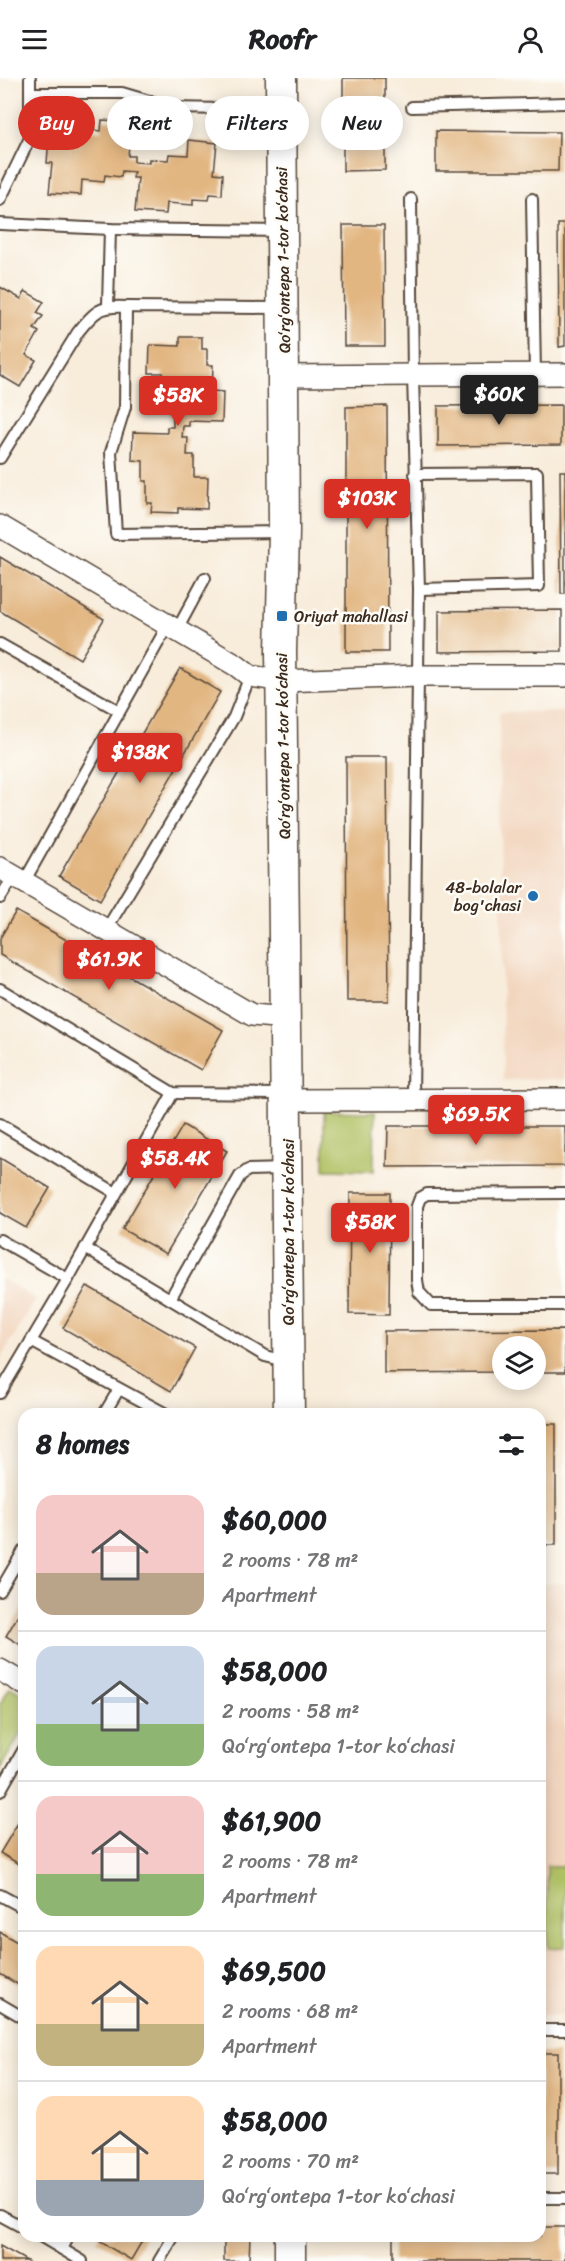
<!DOCTYPE html>
<meta charset="utf-8">
<style>
:root{--surface:#fff;--page:#f6f6f6;--text:#202124;--muted:#757577;--line:#e0e0e0;--accent:#d93025}
body{margin:0;font-family:Sriracha,sans-serif;background:var(--page);color:var(--text);height:100vh;display:flex;flex-direction:column;font-size:22px;white-space:nowrap}
*{box-sizing:border-box;margin:0}
p{font-size:20px;color:var(--muted)}
.icon{flex:none;width:33px;height:33px;fill:none;stroke:currentColor;stroke-width:2;stroke-linecap:round;stroke-linejoin:round}
.map{position:relative;flex:1;overflow:hidden}
.drawer{position:absolute;left:18px;top:1330px;width:528px;height:834px;display:flex;flex-direction:column;background:var(--surface);border-radius:18px;box-shadow:0 3px 15px #0003}
.drawer>*{flex:none}
.hud{position:absolute;left:18px;top:18px;width:530px;height:54px;display:flex;gap:12px}
.fabs{position:absolute;left:492px;top:1258px;display:grid;gap:12px}
.fabs a{display:grid;place-items:center;width:54px;height:54px;border-radius:50%;background:var(--surface);box-shadow:0 3px 15px #0003;font-size:30px}
.price{position:absolute;translate:-50% -51px;padding:0 14px;border-radius:6px;background:var(--accent);color:#fff;font-size:20px;line-height:39px;filter:drop-shadow(0 2px 3px #0008)}
.price::after{content:'';position:absolute;left:50%;top:36px;width:18px;height:14px;margin-left:-9px;background:inherit;clip-path:polygon(0 0,100% 0,50% 100%)}
.price.active{background:#222;color:#fff}
ul{padding:0;list-style:none}
li{display:flex;align-items:center;gap:18px;height:150px;padding:0 18px}
li+li{border-top:2px solid var(--line)}
li span{display:grid;place-items:center;flex:none;width:168px;height:120px;border-radius:18px;color:#555}
li>.icon{margin-inline-start:auto}
span .icon{width:72px;height:72px;fill:#fffc;stroke-width:1}
li b{font-size:26px}
h2{display:flex;justify-content:space-between;align-items:center;height:72px;padding:0 18px;font-size:26px}
.chip{padding:0 21px;border-radius:27px;background:var(--surface);box-shadow:0 3px 15px #0003;font-size:21px;line-height:54px}
.chip.active{background:var(--accent);color:#fff}
header{display:flex;justify-content:space-between;align-items:center;height:78px;padding:0 18px;background:var(--surface);font-size:27px;font-weight:700}
.map>svg:first-child{display:block}
.built{fill:#f2d5be}
.green{fill:#b0c164;stroke:#767641;stroke-width:1.5}
.building{fill:#e2b681}
.lines{fill:none;stroke-linecap:round;stroke-linejoin:round}
.lane-casing{stroke:#57473a;stroke-width:14}
.street-casing{stroke:#57473a;stroke-width:24}
.secondary-casing{stroke:#57473a;stroke-width:33}
.lane{stroke:#fff;stroke-width:10}
.street{stroke:#fff;stroke-width:21}
.secondary{stroke:#fff;stroke-width:30}
.poi-dot{fill:#1f6fb2;stroke:#fdfcf7;stroke-width:2}
.labels{text-anchor:middle;dominant-baseline:central;stroke-width:5;stroke-linejoin:round;paint-order:stroke}
.street-label{font-size:16px;fill:#3b2a1e;stroke:#fdfcf7}
.poi-label{font-size:16px;fill:#3b2a1e;stroke:#fdfcf7;text-anchor:start}
</style>
<header><svg class="icon" aria-label="menu" viewBox="0 0 24 24"><path d="M4 6h16M4 12h16M4 18h16"/></svg>Roofr<svg class="icon" aria-label="person" viewBox="0 0 24 24"><circle cx="12" cy="8" r="4"/><path d="M4 21q1-7 8-7t8 7"/></svg></header>
<div class="map">
<svg width="565" height="2183" viewBox="0 0 565 2183">
<rect width="100%" height="100%" fill="#fdfcf7"/>
<filter id="ink" filterUnits="userSpaceOnUse"><feTurbulence type="fractalNoise" baseFrequency=".0167" numOctaves="2"/><feDisplacementMap in="SourceGraphic" scale="12" xChannelSelector="R" yChannelSelector="G"/><feConvolveMatrix kernelMatrix="1 2 1 2 8 2 1 2 1" color-interpolation-filters="sRGB"/></filter>
<filter id="wash" filterUnits="userSpaceOnUse"><feTurbulence type="fractalNoise" baseFrequency=".008" numOctaves="4" result="noise"/><feDisplacementMap in="SourceGraphic" scale="24" xChannelSelector="R" yChannelSelector="G"/><feGaussianBlur stdDeviation="1.35" result="paint"/><feColorMatrix in="noise" values="0 0 0 0 0 0 0 0 0 0 0 0 0 0 0 0 0 1.4 0 .05"/><feComposite in="paint" operator="in"/></filter>
<g filter="url(#wash)">
<rect width="100%" height="100%" fill="#f8ecda"/>
<g class="built">
<polygon points="499,634 565,634 565,1001 503,1002"/>
<polygon points="0,1200 36,1221 0,1282"/>
<rect x="540" y="1505" width="25" height="433"/>
</g>
<g class="green">
<polygon points="324,1033 375,1034 374,1093 324,1092"/>
<polygon points="10,1609 24,1617 24,1650 0,1691 0,1626"/>
<polygon points="547,1788 565,1788 565,1869 548,1870"/>
</g>
<g id="blocks">
<g class="building">
<polygon points="343,0 385,0 385,92 343,93"/>
<polygon points="102,42 131,44 128,78 134,78 134,84 149,85 149,81 168,82 169,76 188,77 189,62 217,65 214,95 223,96 222,117 210,116 209,122 193,121 193,127 167,125 166,136 135,134 138,100 133,100 134,94 122,93 121,99 105,97 104,104 82,102 81,117 49,115 52,85 47,85 49,59 59,59 59,55 80,56 81,51 101,53"/>
<polygon points="436,53 559,54 558,93 436,93"/>
<polygon points="558,146 565,146 565,268 559,269"/>
<polygon points="343,147 384,147 385,268 344,268"/>
<polygon points="0,209 21,221 25,213 44,224 37,235 43,238 34,251 39,254 26,277 36,282 20,309 0,297"/>
<polygon points="180,259 202,259 202,271 207,271 207,287 213,287 212,313 223,314 222,344 189,343 189,348 183,348 182,360 188,360 187,377 194,377 194,399 208,399 207,431 178,430 178,435 151,434 152,425 147,425 147,403 143,403 143,383 132,382 133,354 167,355 167,349 173,349 173,334 169,334 169,311 163,311 163,295 149,295 150,267 180,268"/>
<polygon points="561,327 561,367 438,368 438,328"/>
<polygon points="387,328 388,574 346,574 346,329"/>
<polygon points="560,393 565,393 565,516 561,516"/>
<polygon points="0,479 104,541 80,581 0,533"/>
<polygon points="562,532 562,573 439,574 439,533"/>
<polygon points="180,590 220,614 100,822 59,798"/>
<polygon points="346,679 387,679 389,923 347,923"/>
<polygon points="16,833 223,952 201,992 0,877 0,860"/>
<polygon points="183,1047 227,1073 166,1176 122,1151"/>
<polygon points="388,1048 565,1048 565,1088 387,1089"/>
<polygon points="0,1080 50,1110 26,1150 0,1135"/>
<polygon points="350,1115 390,1115 389,1237 349,1236"/>
<polygon points="87,1208 195,1270 171,1313 63,1250"/>
<polygon points="565,1252 565,1294 536,1294 536,1269 502,1269 502,1294 384,1295 384,1253"/>
<rect x="540" y="1346" width="16" height="121"/>
<polygon points="24,1527 24,1569 6,1558"/>
<polygon points="24,1735 24,1789 0,1775"/>
<polygon points="0,1854 24,1868 24,1910 0,1896"/>
<rect x="540" y="1975" width="18" height="121"/>
<polygon points="540,2149 565,2149 565,2183 393,2183 393,2158 540,2158"/>
<polygon points="99,2158 145,2158 131,2182 97,2162"/>
<polygon points="224,2158 250,2158 249,2183 224,2183"/>
<polygon points="0,2168 27,2183 0,2183"/>
</g>
</g>
</g>
<g filter="url(#ink)">
<use href="#blocks" fill-opacity="0" stroke="#57473a" stroke-width="1.5"/>
<g class="lines">
<g class="lane-casing">
<g id="lane">
<polyline points="30,15 122,15 173,30 278,32"/>
<polyline points="412,29 565,25"/>
<polyline points="411,121 413,298 419,511 413,1022"/>
<polyline points="532,121 535,296"/>
<polyline points="0,122 30,60 30,0"/>
<polyline points="0,146 110,151 280,153"/>
<polyline points="108,228 110,151"/>
<polyline points="280,230 126,229 125,329 111,374 116,456 281,454"/>
<path d="M0,380L78,254C94,234 100,227 126,229"/>
<polyline points="415,396 537,395 539,508 419,511"/>
<polyline points="177,552 205,500"/>
<polyline points="0,566 119,633"/>
<polyline points="24,804 168,547"/>
<polyline points="0,820 14,798"/>
<polyline points="106,852 234,639 250,598"/>
<polyline points="0,911 173,1015 283,1016"/>
<polyline points="0,1046 116,1115"/>
<polyline points="565,1115 427,1116 420,1120 417,1128 417,1202 419,1214 431,1227 565,1227"/>
<polyline points="0,1162 68,1201"/>
<polyline points="85,1170 265,1278 285,1283"/>
<polyline points="170,1221 240,1098 248,1092 285,1091"/>
<polyline points="31,1263 166,1336"/>
<polyline points="0,1315 68,1201 173,1015"/>
<polyline points="104,1336 119,1311"/>
<polyline points="0,1513 24,1472"/>
<polyline points="0,1713 24,1671"/>
<polyline points="0,1817 24,1830"/>
<polyline points="0,1926 24,1940"/>
<polyline points="540,1952 565,1952"/>
<polyline points="540,2120 565,2120"/>
<polyline points="0,2137 24,2150"/>
<polyline points="40,2158 82,2183"/>
<polyline points="62,2171 69,2158"/>
<polyline points="159,2183 174,2158"/>
</g>
</g>
<g class="street-casing">
<g id="street">
<polyline points="284,298 565,296"/>
<polyline points="0,448 237,588 250,598 282,603 418,598 565,598"/>
<polyline points="0,790 252,937 286,940"/>
<polyline points="287,1022 565,1021"/>
<polyline points="0,1592 24,1606"/>
</g>
</g>
<g class="secondary-casing">
<g id="secondary">
<polyline points="281,0 284,454 281,573 289,1336"/>
<polyline points="290,2183 290,2158"/>
</g>
</g>
<use href="#lane" class="lane"/>
<use href="#street" class="street"/>
<use href="#secondary" class="secondary"/>
</g>
</g>
<g class="poi-dot">
<rect x="276" y="532" width="12" height="12" rx="3"/>
<circle cx="533" cy="818" r="6"/>
</g>
<g class="labels">
<g class="street-label">
<text transform="translate(283 182) rotate(-91)">Qoʻrgʻontepa 1-tor koʻchasi</text>
<text transform="translate(283 668) rotate(-91)">Qoʻrgʻontepa 1-tor koʻchasi</text>
<text transform="translate(288 1154) rotate(-90)">Qoʻrgʻontepa 1-tor koʻchasi</text>
</g>
<g class="poi-label">
<text x="294" y="538">Oriyat mahallasi</text>
<text x="521" y="809" text-anchor="end">48-bolalar<tspan x="521" dy="18">bog'chasi</tspan></text>
</g>
</g>
</svg>
<div class="fabs">
<a><svg class="icon" aria-label="layers" viewBox="0 0 24 24"><path d="M12 4l9 5-9 5-9-5zM3 14l9 5 9-5"/></svg></a>
</div>
<b class="price active" style="left:499px;top:348px">$60K</b>
<b class="price" style="left:178px;top:349px">$58K</b>
<b class="price" style="left:367px;top:452px">$103K</b>
<b class="price" style="left:140px;top:706px">$138K</b>
<b class="price" style="left:109px;top:913px">$61.9K</b>
<b class="price" style="left:476px;top:1068px">$69.5K</b>
<b class="price" style="left:175px;top:1112px">$58.4K</b>
<b class="price" style="left:370px;top:1176px">$58K</b>
<div class="hud">
<a class="chip active">Buy</a>
<a class="chip">Rent</a>
<a class="chip">Filters</a>
<a class="chip">New</a>
</div>
<section class="drawer">
<h2>8 homes<svg class="icon" aria-label="filters" viewBox="0 0 24 24"><path d="M4 7h16M4 17h16"/><circle cx="9" cy="7" r="2"/><circle cx="15" cy="17" r="2"/></svg></h2>
<ul>
<li><span style="background:linear-gradient(#f6c9c9 65%,#b9a48a 0)"><svg class="icon" aria-label="home" viewBox="0 0 24 24"><path d="M3 11l9-7 9 7M6 9v11h12V9"/></svg></span><div><b>$60,000</b><p>2 rooms · 78 m²</p><p>Apartment</p></div></li>
<li><span style="background:linear-gradient(#c9d6e8 65%,#8fb573 0)"><svg class="icon" aria-label="home" viewBox="0 0 24 24"><path d="M3 11l9-7 9 7M6 9v11h12V9"/></svg></span><div><b>$58,000</b><p>2 rooms · 58 m²</p><p>Qoʻrgʻontepa 1-tor koʻchasi</p></div></li>
<li><span style="background:linear-gradient(#f6c9c9 65%,#8fb573 0)"><svg class="icon" aria-label="home" viewBox="0 0 24 24"><path d="M3 11l9-7 9 7M6 9v11h12V9"/></svg></span><div><b>$61,900</b><p>2 rooms · 78 m²</p><p>Apartment</p></div></li>
<li><span style="background:linear-gradient(#ffd9b3 65%,#c2b280 0)"><svg class="icon" aria-label="home" viewBox="0 0 24 24"><path d="M3 11l9-7 9 7M6 9v11h12V9"/></svg></span><div><b>$69,500</b><p>2 rooms · 68 m²</p><p>Apartment</p></div></li>
<li><span style="background:linear-gradient(#ffd9b3 70%,#9aa5b1 0)"><svg class="icon" aria-label="home" viewBox="0 0 24 24"><path d="M3 11l9-7 9 7M6 9v11h12V9"/></svg></span><div><b>$58,000</b><p>2 rooms · 70 m²</p><p>Qoʻrgʻontepa 1-tor koʻchasi</p></div></li>
</ul>
</section>
</div>
